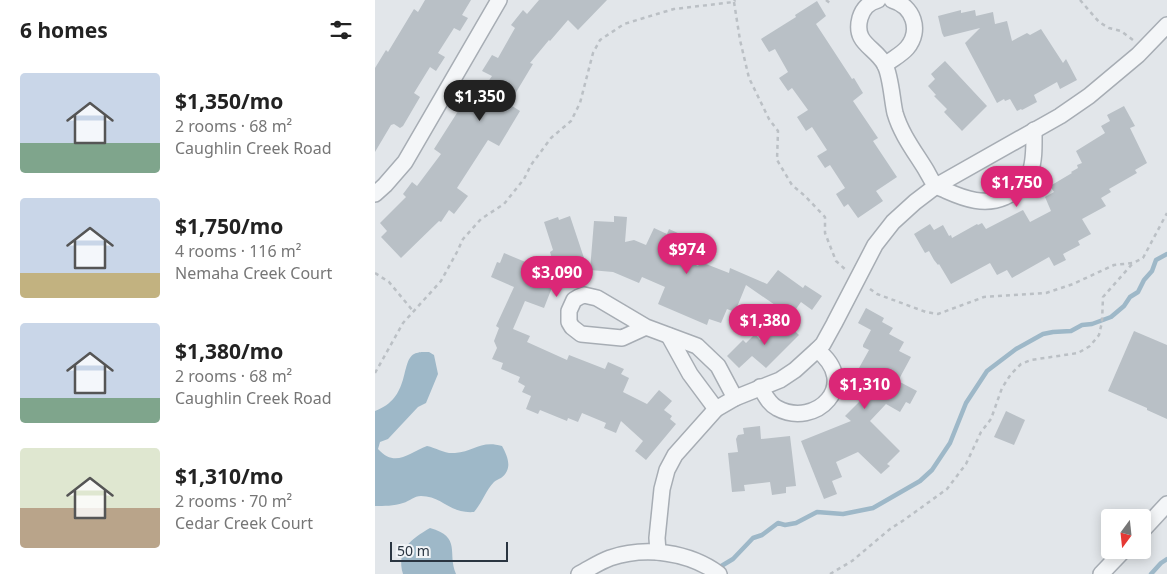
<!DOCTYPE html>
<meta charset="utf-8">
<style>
:root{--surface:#fff;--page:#f2f2f2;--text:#222;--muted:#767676;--accent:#db2777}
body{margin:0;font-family:"Noto Sans",sans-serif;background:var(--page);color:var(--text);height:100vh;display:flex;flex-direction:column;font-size:19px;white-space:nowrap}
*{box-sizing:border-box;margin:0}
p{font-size:16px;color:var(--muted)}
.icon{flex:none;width:28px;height:28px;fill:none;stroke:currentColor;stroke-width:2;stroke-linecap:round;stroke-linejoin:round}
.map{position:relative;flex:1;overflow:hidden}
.side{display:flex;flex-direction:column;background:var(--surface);width:375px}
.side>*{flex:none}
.needle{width:32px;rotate:195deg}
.tools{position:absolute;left:726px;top:509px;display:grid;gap:10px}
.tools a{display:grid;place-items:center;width:50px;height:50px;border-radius:5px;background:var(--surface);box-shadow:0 2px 12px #0003;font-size:25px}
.scale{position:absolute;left:15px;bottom:12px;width:118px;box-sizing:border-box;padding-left:5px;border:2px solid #2a3541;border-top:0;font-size:14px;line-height:18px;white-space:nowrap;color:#2a3541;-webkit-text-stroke:4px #f1f4f7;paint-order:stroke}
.price{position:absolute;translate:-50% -42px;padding:0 11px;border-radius:18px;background:var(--accent);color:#fff;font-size:16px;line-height:32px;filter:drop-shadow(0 1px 2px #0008)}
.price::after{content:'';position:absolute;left:50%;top:30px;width:15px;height:11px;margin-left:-8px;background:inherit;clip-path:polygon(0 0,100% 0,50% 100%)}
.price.active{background:#222;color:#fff}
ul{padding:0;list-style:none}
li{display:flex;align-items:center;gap:15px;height:125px;padding:0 20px}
li span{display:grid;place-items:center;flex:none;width:140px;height:100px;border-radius:5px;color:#555}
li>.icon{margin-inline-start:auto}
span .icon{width:60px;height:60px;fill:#fffc;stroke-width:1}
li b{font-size:21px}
h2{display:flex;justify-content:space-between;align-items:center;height:60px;padding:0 20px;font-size:21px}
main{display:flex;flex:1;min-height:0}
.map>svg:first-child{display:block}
.water{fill:#9eb8c8}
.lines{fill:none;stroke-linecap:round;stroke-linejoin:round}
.stream{stroke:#9eb8c8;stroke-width:4.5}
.building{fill:#b9c0c6}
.minor-casing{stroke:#a7adb4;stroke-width:18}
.path{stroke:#bbc0c5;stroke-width:2.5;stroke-dasharray:4 4;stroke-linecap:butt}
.minor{stroke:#f4f6f8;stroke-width:15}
</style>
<main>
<section class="side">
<h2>6 homes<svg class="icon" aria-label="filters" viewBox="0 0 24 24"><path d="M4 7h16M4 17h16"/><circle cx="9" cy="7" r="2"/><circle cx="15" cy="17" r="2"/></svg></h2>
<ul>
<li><span style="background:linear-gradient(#c9d6e8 70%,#7fa58c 0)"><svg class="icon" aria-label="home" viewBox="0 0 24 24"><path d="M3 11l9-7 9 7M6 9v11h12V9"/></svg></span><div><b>$1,350/mo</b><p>2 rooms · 68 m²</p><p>Caughlin Creek Road</p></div></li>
<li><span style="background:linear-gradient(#c9d6e8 75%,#c2b280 0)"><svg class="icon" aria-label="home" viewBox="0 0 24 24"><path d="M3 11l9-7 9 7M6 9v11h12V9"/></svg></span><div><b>$1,750/mo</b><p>4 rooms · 116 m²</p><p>Nemaha Creek Court</p></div></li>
<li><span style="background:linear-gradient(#c9d6e8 75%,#7fa58c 0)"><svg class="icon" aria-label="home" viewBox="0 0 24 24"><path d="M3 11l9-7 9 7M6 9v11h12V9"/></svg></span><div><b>$1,380/mo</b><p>2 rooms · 68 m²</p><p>Caughlin Creek Road</p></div></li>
<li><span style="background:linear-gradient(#dfe7d0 60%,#b9a48a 0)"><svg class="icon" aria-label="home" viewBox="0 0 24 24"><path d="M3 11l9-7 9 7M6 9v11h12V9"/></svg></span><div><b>$1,310/mo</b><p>2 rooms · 70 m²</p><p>Cedar Creek Court</p></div></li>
</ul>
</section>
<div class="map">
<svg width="792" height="574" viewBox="0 0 792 574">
<rect width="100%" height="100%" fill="#e2e6ea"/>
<g class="water">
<path d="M47,352H54L59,355L63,374L51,403L43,407L13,439L5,442L3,449C20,468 34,453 52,446C62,448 69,454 80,453C99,452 105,440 127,446C133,457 138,469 126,478C124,479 121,480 119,482C111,490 107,503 99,512C75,514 67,496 46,496C39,496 35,501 28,503C19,506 9,506 0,506V411C36,398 25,362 39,354C40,353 46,352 47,352Z"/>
<path d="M55,528C87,537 72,553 81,574H28C21,550 36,539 55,528Z"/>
</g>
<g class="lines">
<g class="stream">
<polyline points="343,568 358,559 378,538 387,535 403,523 410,525 421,523 442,512 468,514 498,508 545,481 557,470 575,443 591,403 612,371 641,349 668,334 678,332 696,331 707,325 717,324 736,317 749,306 755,297 763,292 769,280 777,271 781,260 792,254"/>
<polyline points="776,574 786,563 792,559"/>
</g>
</g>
<g class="building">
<polygon points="50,0 96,0 87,15 93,18 85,31 79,28 63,53 70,57 61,71 55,67 39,93 45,97 28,126 25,128 19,124 16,125 0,152 0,68 11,50 13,52 39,9 43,12"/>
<polygon points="164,0 232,0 203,30 193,20 175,41 174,40 155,63 158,64 134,104 145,111 124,146 113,140 82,188 93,196 79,214 74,210 66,222 64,221 26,258 6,237 12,231 5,223 31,197 28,194 37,182 42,186 66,154 59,149 87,105 94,109 117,76 107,71 117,55 123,58 140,28 136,25 148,10 152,14"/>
<polygon points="442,1 451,16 441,24 477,79 479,78 488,93 478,101 503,138 498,141 522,177 501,191 508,201 483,218 473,204 469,207 461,194 470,188 455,165 450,168 442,156 452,150 437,127 431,131 422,117 433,110 417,88 413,91 404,78 413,72 400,49 394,52 386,39 421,17 420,15"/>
<polygon points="586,10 586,13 600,10 601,16 618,12 620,24 632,21 637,41 652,33 655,35 666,29 688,63 691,59 702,80 685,89 682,82 659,95 662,102 647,110 646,109 642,111 635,99 630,101 629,99 622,103 590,43 605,28 569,37 567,33 563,16"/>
<polygon points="570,61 612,106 587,131 569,112 572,109 559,96 561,95 553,86 560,79 556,74"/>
<polygon points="749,106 760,126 755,128 772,163 760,170 762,173 734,189 736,192 726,198 731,206 707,219 716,234 703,241 705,245 688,254 691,260 679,266 674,257 637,278 632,270 622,275 615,263 576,284 564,264 563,265 559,260 554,251 550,253 539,234 555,224 559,230 568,225 574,236 576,235 577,238 602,224 603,225 607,223 611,229 644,212 648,210 655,222 676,211 670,197 679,192 675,186 697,173 696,172 703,168 702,165 707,163 701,151 730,133 726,126 735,121 732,115"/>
<polygon points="195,216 213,270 195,269 199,278 178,285 169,308 150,301 138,329 155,336 152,342 192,360 194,355 230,369 233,362 249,369 246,374 254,378 248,392 272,404 284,390 297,401 289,410 297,416 295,419 301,424 271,460 260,451 268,441 246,421 241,433 229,428 231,423 207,413 203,422 193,418 192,421 165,410 163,414 151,409 156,396 147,392 150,386 143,382 145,377 126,369 128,363 117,359 122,348 119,341 124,328 121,326 139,287 116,277 122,262 125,263 129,253 182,275 175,252 178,250 169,222 183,217 184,220"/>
<polygon points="239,216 252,217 250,242 259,240 271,245 279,228 292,234 294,229 305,234 296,254 323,266 326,262 354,273 355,268 392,284 403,270 428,288 430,285 447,296 437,310 426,302 416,316 371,285 360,312 352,309 346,323 334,319 332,325 283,304 290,287 267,277 264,283 238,272 215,270 219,221 239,222"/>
<polygon points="491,308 509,318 507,322 518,328 514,334 529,342 524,351 536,357 523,381 542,391 535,404 531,402 525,412 511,404 495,421 525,451 512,464 515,466 506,474 483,452 461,462 467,477 457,481 462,494 449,499 426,441 476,421 470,416 500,386 487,378 491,370 484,368 494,350 488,347 488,345 496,330 483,323"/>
<polygon points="407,319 424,335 391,368 377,356 364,368 352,356 368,340 371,343 380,334 385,340"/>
<polygon points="759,331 792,345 792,419 772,410 772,408 733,391"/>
<polygon points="631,411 650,420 639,445 619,437"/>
<polygon points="385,426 386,439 415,436 421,486 411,487 411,493 397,495 395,482 369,485 370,491 357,492 353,453 363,452 361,439 363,435 369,434 368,428"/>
</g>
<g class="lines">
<g class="minor-casing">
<g id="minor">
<path d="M503,0C493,3 488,8 485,18C478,44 501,47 510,65C516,77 517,100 520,113C526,134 540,152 551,170C554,175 557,182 561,186C564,188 569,189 572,191C590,199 610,206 630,197C661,182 659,160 659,130"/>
<path d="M510,65C517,59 526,55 532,48C547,30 538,6 517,0"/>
<polyline points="0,194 10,185 30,162 124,0"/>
<polyline points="271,327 247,338 206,334 197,327 194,322 194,311 199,300 204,297 209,295 222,298 271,327 322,346 343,366 360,398"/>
<polyline points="294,336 315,374 341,409"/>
<path d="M385,387C390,395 394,404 402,408C441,429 486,384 442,350"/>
<polyline points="768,530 792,504"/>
<polyline points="283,552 282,538 287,489 292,470 300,455 341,409 360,398 405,380 420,370 442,350 448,344 459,324 500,245 518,222 540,202 561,186 685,116 714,96 763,55 792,25"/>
<path d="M204,574C214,569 224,562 235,558C271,546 314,552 344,574"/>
<polyline points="726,574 749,550"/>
</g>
</g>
<g class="path">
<polyline points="451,0 455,3"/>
<polyline points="705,0 724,22 734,28 746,31 758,40"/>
<polyline points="359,2 365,40 374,78 394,119 403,131 402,160 417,185 430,196 450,217 450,233 461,261 471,270"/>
<polyline points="0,273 14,282 38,311"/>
<polyline points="495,289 502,294 551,312 563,314 609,297 671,293 698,284 739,265 758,263 768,258 792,213"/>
<polyline points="0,373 28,323 66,281 82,252 88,239 106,219 129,204 149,179 156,165 176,138 196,121 205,103 218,53 225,40 249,24 282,14 299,9 359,2 360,0"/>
<polyline points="455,574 477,561 515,529 529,520 572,489 591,464 606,432 616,419 627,388 636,374 646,364 656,360 703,353 715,346 724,335 727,322 728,297 758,263"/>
</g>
<use href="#minor" class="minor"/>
</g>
</svg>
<div class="tools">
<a><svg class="needle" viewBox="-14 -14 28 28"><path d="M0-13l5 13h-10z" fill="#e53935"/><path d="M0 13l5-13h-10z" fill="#767676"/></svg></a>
</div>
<div class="scale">50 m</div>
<b class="price active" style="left:105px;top:122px">$1,350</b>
<b class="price" style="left:642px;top:208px">$1,750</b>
<b class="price" style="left:312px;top:275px">$974</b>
<b class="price" style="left:182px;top:298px">$3,090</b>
<b class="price" style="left:390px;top:346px">$1,380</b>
<b class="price" style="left:490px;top:410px">$1,310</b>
</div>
</main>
